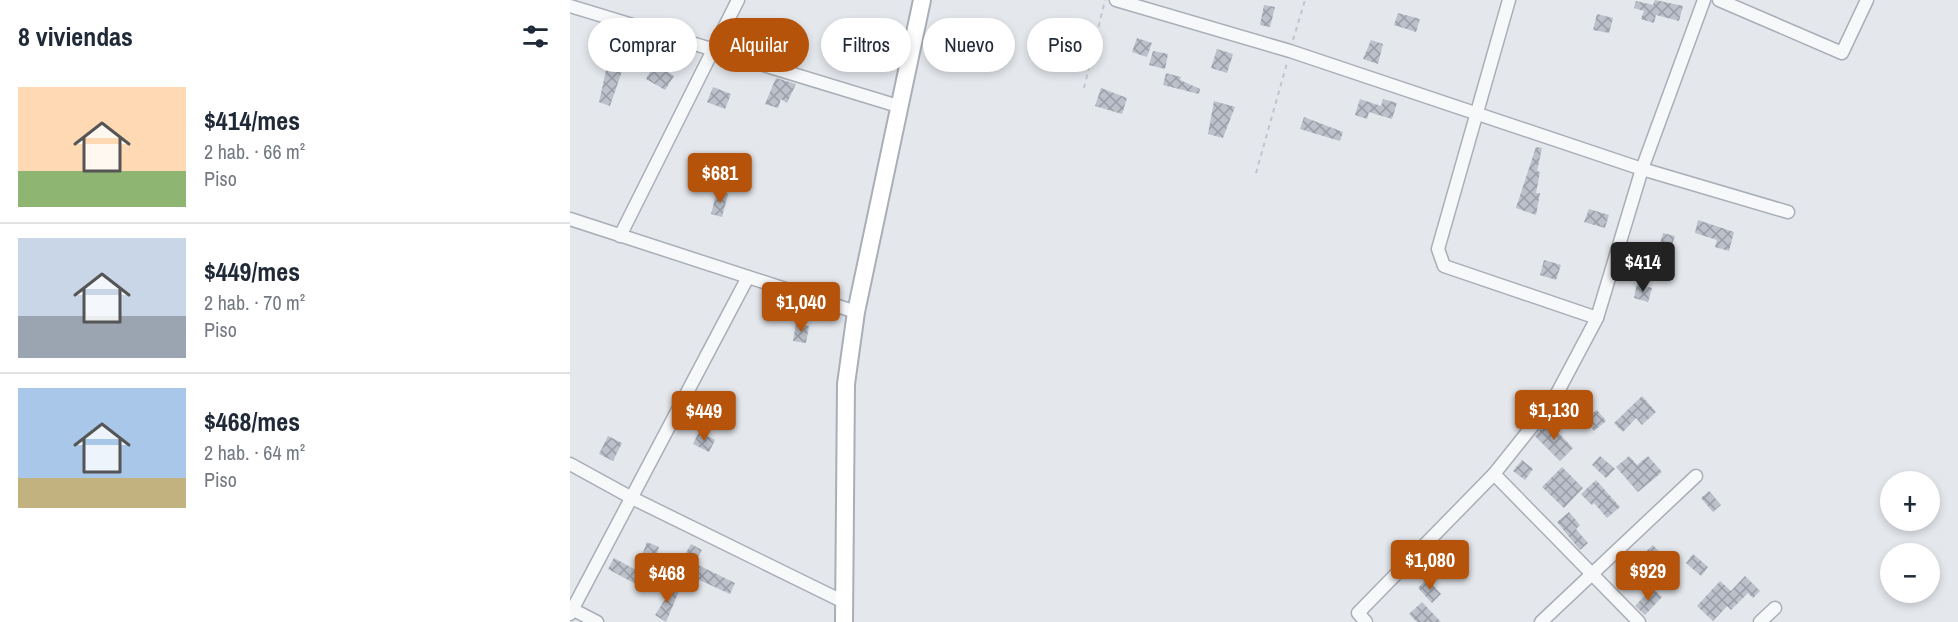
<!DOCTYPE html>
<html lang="es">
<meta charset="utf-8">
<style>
:root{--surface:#fff;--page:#f2f2f3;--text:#1f2937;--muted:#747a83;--line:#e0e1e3;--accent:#b45309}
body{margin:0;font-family:"Archivo Narrow",sans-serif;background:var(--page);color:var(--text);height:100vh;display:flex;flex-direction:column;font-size:22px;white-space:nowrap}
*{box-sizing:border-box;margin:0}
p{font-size:20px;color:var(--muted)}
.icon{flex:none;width:33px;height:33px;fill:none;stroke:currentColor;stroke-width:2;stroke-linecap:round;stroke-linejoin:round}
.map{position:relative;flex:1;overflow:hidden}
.details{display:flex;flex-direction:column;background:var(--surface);width:570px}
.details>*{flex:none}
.top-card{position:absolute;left:18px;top:18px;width:570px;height:54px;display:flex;gap:12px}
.buttons{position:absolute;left:1310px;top:471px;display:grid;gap:12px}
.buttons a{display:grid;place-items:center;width:60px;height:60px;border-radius:50%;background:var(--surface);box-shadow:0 3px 9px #0003;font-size:30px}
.price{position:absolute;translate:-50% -51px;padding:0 14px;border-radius:6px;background:var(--accent);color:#fff;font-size:20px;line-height:39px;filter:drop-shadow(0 2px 3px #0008)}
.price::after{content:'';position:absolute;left:50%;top:36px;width:18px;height:14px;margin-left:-9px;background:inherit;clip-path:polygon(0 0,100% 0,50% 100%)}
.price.active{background:#222;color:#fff}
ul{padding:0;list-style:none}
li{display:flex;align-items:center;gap:18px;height:150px;padding:0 18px}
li+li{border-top:2px solid var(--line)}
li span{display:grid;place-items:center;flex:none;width:168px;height:120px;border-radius:0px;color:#555}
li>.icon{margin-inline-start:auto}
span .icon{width:72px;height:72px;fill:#fffc;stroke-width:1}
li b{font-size:26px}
h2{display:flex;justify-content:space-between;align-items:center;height:72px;padding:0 18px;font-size:26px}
.chip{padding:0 21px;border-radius:27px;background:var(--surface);box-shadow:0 3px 9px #0003;font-size:21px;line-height:54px}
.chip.active{background:var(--accent);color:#fff}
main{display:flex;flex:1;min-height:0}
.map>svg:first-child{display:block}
.building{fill:url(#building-cross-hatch)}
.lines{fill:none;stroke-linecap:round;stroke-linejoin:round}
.street-casing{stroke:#a9aeb7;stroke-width:15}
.secondary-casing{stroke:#a9aeb7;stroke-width:20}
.path{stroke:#c2c5cb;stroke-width:2;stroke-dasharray:4.5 4.5;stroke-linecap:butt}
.street{stroke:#f7f8fa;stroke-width:12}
.secondary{stroke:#fff;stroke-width:16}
</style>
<main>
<section class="details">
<h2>8 viviendas<svg class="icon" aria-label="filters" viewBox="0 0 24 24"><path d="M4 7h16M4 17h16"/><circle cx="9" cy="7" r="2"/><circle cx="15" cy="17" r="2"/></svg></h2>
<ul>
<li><span style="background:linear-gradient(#ffd9b3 70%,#8fb573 0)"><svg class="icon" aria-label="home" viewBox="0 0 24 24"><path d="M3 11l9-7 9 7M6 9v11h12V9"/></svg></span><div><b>$414/mes</b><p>2 hab. · 66 m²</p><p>Piso</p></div></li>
<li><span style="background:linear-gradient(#c9d6e8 65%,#9aa5b1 0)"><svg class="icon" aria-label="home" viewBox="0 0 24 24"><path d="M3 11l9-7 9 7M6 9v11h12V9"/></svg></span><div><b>$449/mes</b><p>2 hab. · 70 m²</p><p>Piso</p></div></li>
<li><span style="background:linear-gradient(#a9c7e8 75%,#c2b280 0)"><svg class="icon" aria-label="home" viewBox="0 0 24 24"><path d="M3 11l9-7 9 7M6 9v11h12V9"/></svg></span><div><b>$468/mes</b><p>2 hab. · 64 m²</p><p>Piso</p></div></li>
</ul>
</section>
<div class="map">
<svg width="1388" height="622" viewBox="0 0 1388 622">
<defs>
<pattern id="building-cross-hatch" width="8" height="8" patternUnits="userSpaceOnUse" patternTransform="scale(1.5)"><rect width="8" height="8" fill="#bbc0ca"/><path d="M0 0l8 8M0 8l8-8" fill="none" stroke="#989da6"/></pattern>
</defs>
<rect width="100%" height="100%" fill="#e4e7ec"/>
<g class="building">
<polygon points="1085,0 1113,6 1109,21 1086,15 1084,23 1071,19 1074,11 1064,8 1066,1 1083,5"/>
<polygon points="694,5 705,7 700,27 690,25"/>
<polygon points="828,13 850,19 846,32 824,25"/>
<polygon points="1027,14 1043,18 1039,33 1023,30"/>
<polygon points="263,32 276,39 266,61 253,54"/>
<polygon points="567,38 582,43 577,57 562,52"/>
<polygon points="46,39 68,44 69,42 86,49 81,62 104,76 95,90 76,79 80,72 60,64 64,52 44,48"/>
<polygon points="801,40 813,44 808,64 793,59"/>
<polygon points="647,49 663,54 657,73 641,68"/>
<polygon points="583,51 598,54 595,69 579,65"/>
<polygon points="37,66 52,71 40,106 29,102"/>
<polygon points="596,73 611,77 610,80 630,89 629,94 593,85"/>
<polygon points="206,78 226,84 217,103 211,99 208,108 195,104"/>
<polygon points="143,87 161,94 155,109 137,102"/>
<polygon points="531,88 557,98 552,114 525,106"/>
<polygon points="790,99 811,106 813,99 827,103 822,119 799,112 797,119 785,115"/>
<polygon points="644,101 665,107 653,138 638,134"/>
<polygon points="734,117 773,132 770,141 730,129"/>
<polygon points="966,147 972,148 967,171 970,172 966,193 970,193 966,215 946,208"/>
<polygon points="147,191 158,194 152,217 141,214"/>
<polygon points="1019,209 1039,215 1035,228 1014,222"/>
<polygon points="1128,220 1164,232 1159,251 1145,247 1147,240 1125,233"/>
<polygon points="1093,233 1105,236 1094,270 1076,264 1082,248 1088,251"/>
<polygon points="974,260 991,265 986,280 970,275"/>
<polygon points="1067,284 1082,288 1078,302 1064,298"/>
<polygon points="226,324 239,326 236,343 223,341"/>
<polygon points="1072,396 1086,412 1072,425 1066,418 1053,432 1044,423"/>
<polygon points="1027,410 1036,421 1024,431 1015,419"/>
<polygon points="977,421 1003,448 990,461 965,436"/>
<polygon points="129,432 145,440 139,452 123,444"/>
<polygon points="38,436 52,443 43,461 29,454"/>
<polygon points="1030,456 1045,469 1036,478 1022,465"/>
<polygon points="1059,456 1067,465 1078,456 1092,472 1068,492 1046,467"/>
<polygon points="952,460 963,469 955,480 943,471"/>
<polygon points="992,467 1013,488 994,508 972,487"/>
<polygon points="1026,480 1050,507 1037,518 1024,503 1022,505 1011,494"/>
<polygon points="1139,491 1151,505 1143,512 1131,498"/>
<polygon points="999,512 1010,525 1006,529 1018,543 1010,550 987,522"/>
<polygon points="77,542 89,547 85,560 72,555"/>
<polygon points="121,544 132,550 124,563 165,583 160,594 125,578 108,566"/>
<polygon points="1083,545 1093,556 1081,567 1071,556"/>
<polygon points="1123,554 1138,567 1131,576 1116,563"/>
<polygon points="44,558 77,576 71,587 38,569"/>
<polygon points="1175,576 1190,591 1183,598 1178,593 1161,610 1157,606 1143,621 1127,606 1150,581 1161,591"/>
<polygon points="857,579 871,594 862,603 848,588"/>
<polygon points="98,586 109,591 96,622 85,615 96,598 93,597"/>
<polygon points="1082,588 1092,597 1075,615 1065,606"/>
<polygon points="852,602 871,622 847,622 839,614"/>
</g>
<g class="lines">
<g class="street-casing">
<g id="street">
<polyline points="546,0 720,51 1072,169 1218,212"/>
<polyline points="939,0 868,249 874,266 1027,318"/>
<polyline points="1149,0 1272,53 1297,0"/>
<polyline points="0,6 328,106"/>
<polyline points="0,219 286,312"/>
<polyline points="50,236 168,0"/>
<polyline points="0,464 62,498 274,602"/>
<polyline points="924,474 1069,622"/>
<polyline points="0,608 27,622"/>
<polyline points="0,614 178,277"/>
<polyline points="796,622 788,613 924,474 984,399 1027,318 1072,169 1134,0"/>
<polyline points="971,622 1126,476"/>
<polyline points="1190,622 1205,608"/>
</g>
</g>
<g class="secondary-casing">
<polyline id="secondary" points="274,622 276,384 286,312 352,0"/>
</g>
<g class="path">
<polyline points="723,40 735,0"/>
<polyline points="514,88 535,0"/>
<polyline points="686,173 717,63"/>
</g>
<use href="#street" class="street"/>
<use href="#secondary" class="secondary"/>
</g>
</svg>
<div class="buttons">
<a>+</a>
<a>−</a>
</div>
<b class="price" style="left:150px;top:204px">$681</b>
<b class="price active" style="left:1073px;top:293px">$414</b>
<b class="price" style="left:231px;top:333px">$1,040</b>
<b class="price" style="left:984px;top:441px">$1,130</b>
<b class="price" style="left:134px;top:442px">$449</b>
<b class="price" style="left:860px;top:591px">$1,080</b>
<b class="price" style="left:1078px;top:602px">$929</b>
<b class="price" style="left:97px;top:604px">$468</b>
<div class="top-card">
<a class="chip">Comprar</a>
<a class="chip active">Alquilar</a>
<a class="chip">Filtros</a>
<a class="chip">Nuevo</a>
<a class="chip">Piso</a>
</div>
</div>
</main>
